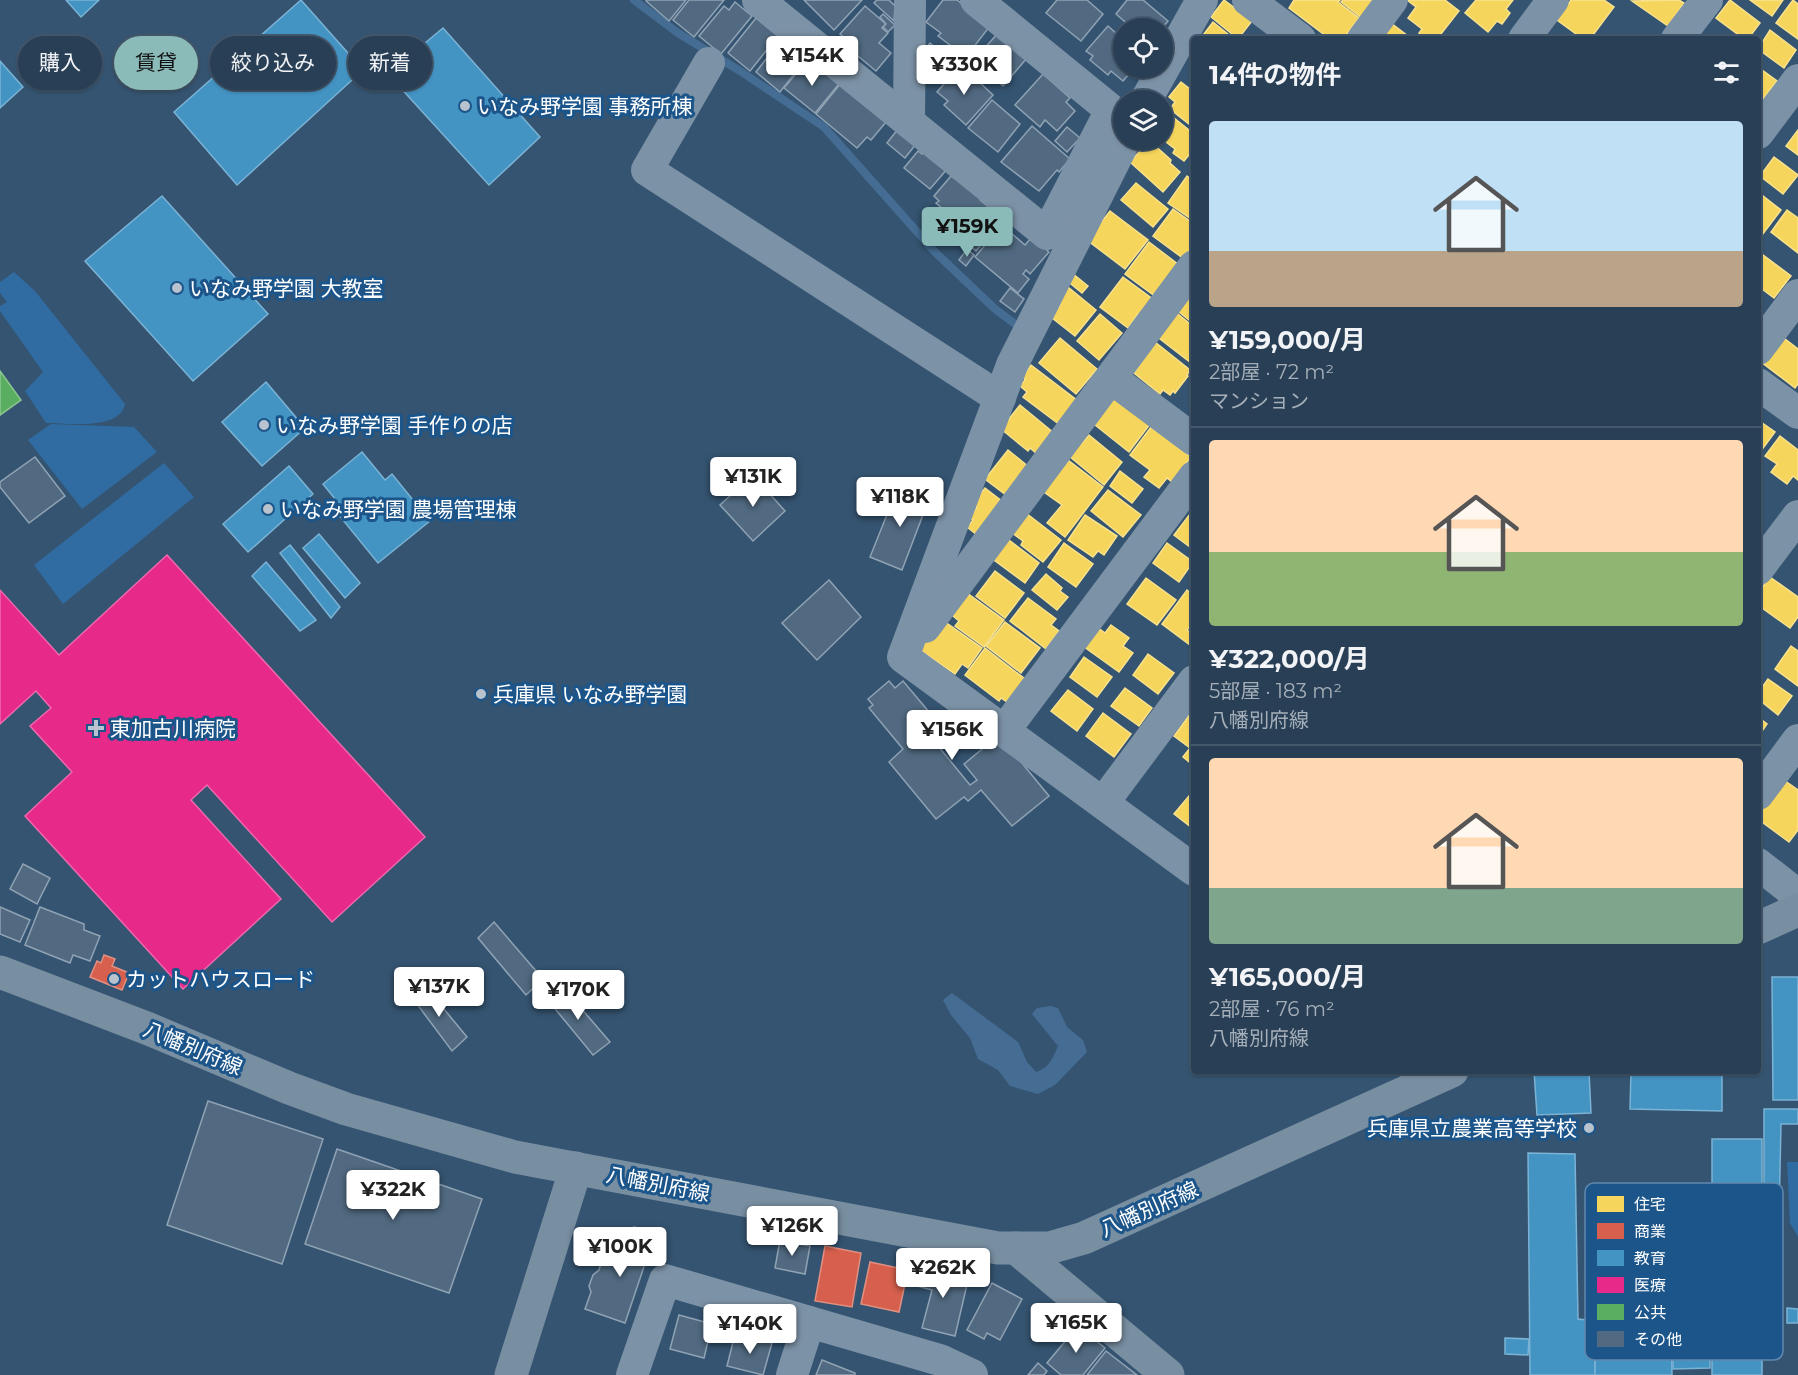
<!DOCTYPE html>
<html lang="ja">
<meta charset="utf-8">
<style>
:root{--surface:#283f55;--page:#344a5f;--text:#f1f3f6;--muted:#a5afb9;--line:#44586c;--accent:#8bbbb9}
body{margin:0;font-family:Montserrat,"Noto Sans JP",sans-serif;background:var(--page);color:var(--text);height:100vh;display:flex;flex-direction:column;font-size:22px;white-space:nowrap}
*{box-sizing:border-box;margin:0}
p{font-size:20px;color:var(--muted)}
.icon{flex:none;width:33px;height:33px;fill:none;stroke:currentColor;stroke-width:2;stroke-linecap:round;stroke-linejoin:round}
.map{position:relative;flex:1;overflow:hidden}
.side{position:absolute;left:1191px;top:36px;width:570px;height:1038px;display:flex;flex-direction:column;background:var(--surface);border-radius:6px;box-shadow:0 2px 4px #0004,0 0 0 2px var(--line)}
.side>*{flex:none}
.banner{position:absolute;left:18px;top:36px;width:570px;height:54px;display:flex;gap:12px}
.buttons{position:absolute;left:1113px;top:18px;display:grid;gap:12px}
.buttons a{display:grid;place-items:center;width:60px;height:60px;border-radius:50%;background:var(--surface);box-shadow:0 2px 4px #0004,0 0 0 2px var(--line);font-size:30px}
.price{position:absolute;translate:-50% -51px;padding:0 14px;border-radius:6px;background:#fff;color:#222;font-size:20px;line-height:39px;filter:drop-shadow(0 2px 3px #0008)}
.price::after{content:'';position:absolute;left:50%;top:36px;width:18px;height:14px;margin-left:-9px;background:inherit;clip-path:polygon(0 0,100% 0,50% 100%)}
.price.current{background:var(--accent);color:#111}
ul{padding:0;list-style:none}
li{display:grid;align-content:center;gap:12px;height:318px;padding:0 18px}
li+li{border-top:2px solid var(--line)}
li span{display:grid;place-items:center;height:186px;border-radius:6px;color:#555}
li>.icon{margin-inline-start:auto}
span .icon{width:108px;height:108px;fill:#fffc;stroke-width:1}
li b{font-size:26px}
h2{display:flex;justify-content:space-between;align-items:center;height:72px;padding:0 18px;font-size:26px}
.chip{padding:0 21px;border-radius:27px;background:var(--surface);box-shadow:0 2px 4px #0004,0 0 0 2px var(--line);font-size:21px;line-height:54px}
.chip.current{background:var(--accent);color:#111}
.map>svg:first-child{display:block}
.green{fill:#306ba1}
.water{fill:#456d94}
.homes{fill:#f6d55c;stroke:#f9e28d;stroke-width:1.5}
.shops{fill:#d6604d;stroke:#e29082;stroke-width:1.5}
.schools{fill:#4393c3;stroke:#7bb3d5;stroke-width:1.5}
.health{fill:#e7298a;stroke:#ee69ad;stroke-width:1.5}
.public{fill:#5aae61;stroke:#8cc690;stroke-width:1.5}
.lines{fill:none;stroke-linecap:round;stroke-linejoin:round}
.stream{stroke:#456d94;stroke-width:8}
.building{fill:#516a81;stroke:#90a3b4;stroke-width:1.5}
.street{stroke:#7c92a6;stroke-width:32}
.secondary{stroke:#788ea1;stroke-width:33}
.poi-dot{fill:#b8c3cd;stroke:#1c558a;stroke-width:2}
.labels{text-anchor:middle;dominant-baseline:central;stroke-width:6;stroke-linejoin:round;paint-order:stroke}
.poi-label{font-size:21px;fill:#fff;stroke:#1c558a;text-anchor:start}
.street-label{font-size:21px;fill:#fff;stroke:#1c558a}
.key{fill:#1c558a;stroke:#6088ad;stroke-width:1.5}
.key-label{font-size:16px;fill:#fff}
</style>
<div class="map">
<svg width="1798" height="1375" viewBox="0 0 1798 1375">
<rect width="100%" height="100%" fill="#355471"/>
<g class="green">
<path d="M14,272L35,291L125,404C120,431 66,423 46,423L25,391L43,372L0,311V306L7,302L0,293V282Z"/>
<polygon points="51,424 134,427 157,452 82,509 28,440"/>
<polygon points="164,463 194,497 63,604 34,565"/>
<polygon points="1787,1162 1798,1162 1798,1237 1790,1223"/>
</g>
<path class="water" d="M952,993L1018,1042L1027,1062L1036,1072C1049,1068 1053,1058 1058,1046L1032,1014L1037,1008L1050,1006L1058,1008L1067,1027L1083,1040L1087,1052L1055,1085L1038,1094L1010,1086L998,1070L978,1059L970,1038L951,1015L943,1000Z"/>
<g class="homes">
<polygon points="1224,0 1252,21 1238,39 1211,17"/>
<polygon points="1294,0 1340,0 1338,2 1359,18 1343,39 1330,39 1289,8"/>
<polygon points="1343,0 1376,0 1363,19 1341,2"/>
<polygon points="1407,0 1445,0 1459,11 1437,39 1427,39 1419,33 1422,29 1408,18 1416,7"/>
<polygon points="1476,0 1513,0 1506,9 1510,13 1502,24 1497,21 1488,32 1465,13"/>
<polygon points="1571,0 1604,0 1614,7 1590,39 1583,39 1557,20"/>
<polygon points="1679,0 1684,3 1668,26 1632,1"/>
<polygon points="1730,0 1760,23 1748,39 1744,39 1716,18"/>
<polygon points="1750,0 1783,0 1772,16"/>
<polygon points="1793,0 1798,4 1798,39 1776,23"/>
<polygon points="1213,22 1234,39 1200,39"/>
<polygon points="1391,23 1412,39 1379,39"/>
<polygon points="1770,30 1796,50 1784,68 1758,49"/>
<polygon points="1758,67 1777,81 1762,100 1758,97"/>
<polygon points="1181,82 1194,92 1194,128 1170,109 1175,102 1169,97"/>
<polygon points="1163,109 1194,134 1194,149 1184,161 1173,153 1175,149 1162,139"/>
<polygon points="1798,130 1798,155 1786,146"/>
<polygon points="1152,143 1171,160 1170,163 1180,172 1163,192 1130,162 1141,150 1144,152"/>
<polygon points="1774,157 1798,175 1783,194 1760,176"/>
<polygon points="1187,176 1194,181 1194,221 1168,203"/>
<polygon points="1136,183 1168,209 1153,227 1121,200"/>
<polygon points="1758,192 1781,210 1759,239 1758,239"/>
<polygon points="1173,209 1194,224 1194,246 1184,259 1153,236"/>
<polygon points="1787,210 1798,218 1798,253 1771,232"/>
<polygon points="1110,211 1148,240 1125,269 1087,240"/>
<polygon points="1149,242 1179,265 1156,297 1125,274"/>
<polygon points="1759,252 1791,276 1774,298 1758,286"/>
<polygon points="1072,273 1088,286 1082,293 1066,280"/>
<polygon points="1123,277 1154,300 1141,317 1138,314 1128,328 1100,307"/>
<polygon points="1194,285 1194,324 1174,308"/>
<polygon points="1068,287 1096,310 1075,336 1051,317 1061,304 1057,301"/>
<polygon points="1173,310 1194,327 1194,358 1191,363 1155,335"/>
<polygon points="1100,314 1122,333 1099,360 1077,341"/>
<polygon points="1780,335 1798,349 1798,384 1795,388 1760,361"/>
<polygon points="1060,338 1097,369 1076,394 1039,363"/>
<polygon points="1155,342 1190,370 1187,375 1188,376 1175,393 1173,391 1170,395 1163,390 1160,394 1134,373"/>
<polygon points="1031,365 1078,401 1060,425 1023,397 1027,392 1020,386 1025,380 1022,377"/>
<polygon points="1117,393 1150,424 1129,452 1094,424"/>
<polygon points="1020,405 1054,433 1037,454 1030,448 1028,451 1001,429"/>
<polygon points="1758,420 1775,432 1758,455"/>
<polygon points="1151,427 1191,457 1172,482 1167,478 1159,488 1144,477 1150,470 1130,455"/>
<polygon points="1089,435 1122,462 1104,485 1064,452 1075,438 1082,443"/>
<polygon points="1780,436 1798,450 1798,480 1793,476 1787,484 1771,472 1777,464 1765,456"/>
<polygon points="1008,450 1029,467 1006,495 985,479"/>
<polygon points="1068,460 1103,487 1065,537 1047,523 1062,505 1044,492"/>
<polygon points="1120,471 1143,489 1132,503 1110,486"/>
<polygon points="985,488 1003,502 977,535 967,527 973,520 969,518 977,507 973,503"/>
<polygon points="1108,490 1141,515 1123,537 1091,511"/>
<polygon points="1026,513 1061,540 1043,562 1021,545 1023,541 1011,532"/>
<polygon points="1190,514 1194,517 1194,550 1174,535"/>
<polygon points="1085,515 1117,536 1104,555 1098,551 1093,557 1068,540"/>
<polygon points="1005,537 1039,563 1025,583 990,557"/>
<polygon points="1064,543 1093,564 1076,587 1048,567"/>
<polygon points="1167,543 1193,562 1179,582 1153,563"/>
<polygon points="995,571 1024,593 1005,618 976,596"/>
<polygon points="1046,574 1062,588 1060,591 1068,597 1057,610 1032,590"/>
<polygon points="1770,577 1798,597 1798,617 1790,628 1758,605 1758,593"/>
<polygon points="1146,578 1176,600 1157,625 1127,604"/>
<polygon points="963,590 1004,620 984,647 955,626 959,621 947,611"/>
<polygon points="1187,590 1192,594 1194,592 1194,621 1187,630 1194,635 1194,648 1162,624"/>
<polygon points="1028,598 1056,619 1051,625 1059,631 1046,649 1010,621"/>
<polygon points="941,619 982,648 968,668 962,664 955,674 920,650"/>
<polygon points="1005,622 1040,648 1021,673 986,646"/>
<polygon points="1111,625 1129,638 1123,646 1133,653 1119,672 1083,646 1097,627 1105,633"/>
<polygon points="1791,646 1798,651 1798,686 1775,669"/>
<polygon points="985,648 1025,679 1007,702 1001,698 999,701 965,675"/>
<polygon points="1148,654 1174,673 1158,694 1133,675"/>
<polygon points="1084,657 1112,677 1097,697 1070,677"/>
<polygon points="1768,679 1792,696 1778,715 1758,699 1758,693"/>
<polygon points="1125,688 1152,708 1139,726 1111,706"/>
<polygon points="1068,690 1093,709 1077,731 1051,711"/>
<polygon points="1103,713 1131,734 1114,757 1086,736"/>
<polygon points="1190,714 1194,718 1194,766 1183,757 1190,748 1174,736"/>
<polygon points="1758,717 1767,724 1758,737"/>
<polygon points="1781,778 1798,790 1798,830 1789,842 1758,819 1758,811"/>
<polygon points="1194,790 1194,825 1192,828 1174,814"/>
</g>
<g class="shops">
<polygon points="104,955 115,959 112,966 129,973 122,990 90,977 97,961 101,963"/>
<polygon points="825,1246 861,1253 852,1307 815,1301"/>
<polygon points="870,1262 908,1270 899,1312 861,1304"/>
</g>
<g class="schools">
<polygon points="66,0 99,0 81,17"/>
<polygon points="301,0 363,70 237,185 174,112"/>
<polygon points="443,28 540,137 489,185 388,74"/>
<polygon points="0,61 23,87 0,108"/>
<polygon points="162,196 268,314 193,381 85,261"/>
<polygon points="266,382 305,428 262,466 222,422"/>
<polygon points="362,452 385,480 392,474 430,521 378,563 338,514 344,510 323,484"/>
<polygon points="289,466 313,494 248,552 223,524"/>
<polygon points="319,534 360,583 345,598 303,548"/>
<polygon points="290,545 340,607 331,618 280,553"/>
<polygon points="266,562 316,620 300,631 252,576"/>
<polygon points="1772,977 1798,977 1798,1100 1773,1100"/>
<polygon points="1534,1071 1589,1071 1591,1113 1537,1115"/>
<polygon points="1631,1071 1722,1071 1722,1111 1630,1109"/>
<polygon points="1764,1109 1798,1109 1798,1124 1781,1124 1779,1217 1764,1216"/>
<rect x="1712" y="1139" width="50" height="236"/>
<polygon points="1528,1153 1575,1154 1578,1319 1596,1321 1595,1375 1530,1375"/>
<polygon points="1787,1308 1798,1309 1798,1323 1787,1323"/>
<polygon points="1596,1321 1671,1321 1672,1375 1595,1375"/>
<polygon points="1505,1338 1529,1339 1528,1355 1505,1354"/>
<polygon points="1710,1345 1710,1368 1673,1369 1673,1346"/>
</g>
<polygon class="health" points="167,555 425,837 332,922 207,785 191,800 281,899 183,989 25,816 72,772 30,726 51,708 36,691 0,724 0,590 59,655"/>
<polygon class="public" points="0,371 21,400 0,415"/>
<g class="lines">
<polyline class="stream" points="634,0 678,33 740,71 824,127 935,252 995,309 1019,327"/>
</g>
<g class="building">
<polygon points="647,0 686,0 669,21 646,1"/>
<polygon points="689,0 724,0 694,37 673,20"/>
<polygon points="804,0 862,0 834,30"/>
<polygon points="877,0 889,0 895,6 894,21 874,3"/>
<polygon points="943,0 957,0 990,26 966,57 938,36 941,33 926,22"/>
<polygon points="1057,0 1087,0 1103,14 1081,41 1046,13"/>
<polygon points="1127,0 1143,0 1168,21 1162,28 1132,28 1116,14"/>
<polygon points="735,2 752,16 721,54 699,36 724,6 729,10"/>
<polygon points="865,6 886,24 882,28 888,33 879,43 891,53 876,71 847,47 850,43 840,34"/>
<polygon points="883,14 895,25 888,32 883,27 886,24 880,17"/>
<polygon points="756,18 778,36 750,71 728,53"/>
<polygon points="1108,26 1117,34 1120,30 1124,33 1124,68 1134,68 1123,81 1111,71 1108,75 1090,60 1093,56 1086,51"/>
<polygon points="998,33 1027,58 1003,86 974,60"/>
<polygon points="785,43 806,59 780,92 756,72 774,49 778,52"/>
<polygon points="930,43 950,61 939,73 920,55"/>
<polygon points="815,64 839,84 815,113 784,88 801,68 808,73"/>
<polygon points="958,68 973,82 976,79 993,95 966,125 944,105 948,101 937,92"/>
<polygon points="1043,74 1070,98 1066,102 1075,111 1057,131 1045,120 1040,127 1015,105"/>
<polygon points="841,83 886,122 871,140 867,137 857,148 816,114"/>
<polygon points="992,100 1020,124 998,152 968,128"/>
<polygon points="1032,126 1070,159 1059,172 1057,170 1039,191 1001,162"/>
<polygon points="1067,127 1080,138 1067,152 1055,141"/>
<polygon points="898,129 916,144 905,158 887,143"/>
<polygon points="926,149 948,168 930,189 904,168 918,151 922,154"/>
<polygon points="951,176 983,196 980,200 992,210 988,215 999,224 976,251 948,227 955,219 936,203 939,201 934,196"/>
<polygon points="1002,225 1025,245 1032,237 1049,252 1030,274 1026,270 1023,274 1029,279 1018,293 975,257"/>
<polygon points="967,249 974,255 966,266 959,260"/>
<polygon points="1010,288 1024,299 1015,312 1000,301"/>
<polygon points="35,457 65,496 29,523 0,487 0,482"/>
<polygon points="753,475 785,511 753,541 720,505"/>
<polygon points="898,487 929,499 902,570 870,557"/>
<polygon points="829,580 861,617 817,660 782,623"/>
<polygon points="889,681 895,688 903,681 940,725 929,735 970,785 977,780 964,764 999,735 1049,796 1012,826 981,790 968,801 964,797 936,819 889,762 903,749 869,708 873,705 868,699"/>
<polygon points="23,864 50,878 37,904 10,889"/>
<polygon points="0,907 30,920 20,942 0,934"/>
<polygon points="40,907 84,924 84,930 100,936 90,961 73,955 70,963 25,945"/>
<polygon points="494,922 543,979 526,995 478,938"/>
<polygon points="425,986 467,1037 452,1051 411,996"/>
<polygon points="562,986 610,1042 593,1055 547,999"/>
<polygon points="208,1101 323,1139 282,1264 167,1225"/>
<polygon points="337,1149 482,1199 449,1293 305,1244"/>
<polygon points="634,1227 655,1234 625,1323 585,1309 591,1292 589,1286 593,1275 599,1270 605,1251 623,1258"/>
<polygon points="780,1240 810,1246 805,1274 775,1268"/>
<polygon points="922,1265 969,1276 955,1336 922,1328 932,1290 917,1286"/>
<polygon points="992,1283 1022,1299 1000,1340 987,1333 984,1339 967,1330"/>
<polygon points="679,1315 712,1324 704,1358 670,1349"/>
<polygon points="1078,1326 1105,1348 1083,1375 1061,1375 1047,1363"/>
<polygon points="746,1336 772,1343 763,1375 727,1366 734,1338 745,1340"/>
<polygon points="1106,1351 1137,1375 1087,1375"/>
<polygon points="822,1360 855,1373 855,1375 816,1375"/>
<polygon points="1038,1363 1047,1371 1044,1375 1028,1375"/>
</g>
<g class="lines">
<g class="street">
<polyline points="758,0 1047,234 1111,110 976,0"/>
<polyline points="1248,0 1300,39"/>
<polyline points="1363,39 1392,0"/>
<polyline points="1524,39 1553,0"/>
<polyline points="1677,39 1707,0"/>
<polyline points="709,63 647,170 1000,398"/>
<polyline points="1146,100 1202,0"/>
<polyline points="909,122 910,0"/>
<polyline points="1758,133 1798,80"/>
<polyline points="1125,140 1012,365 903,657 1194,870"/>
<polyline points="1758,349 1798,295"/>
<polyline points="1111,378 1194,440"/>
<polyline points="1758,384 1798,413"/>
<polyline points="1758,569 1798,516"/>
<polyline points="925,627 1194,266"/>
<polyline points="1004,731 1194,477"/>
<polyline points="1758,794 1798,740"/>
<polyline points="1103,803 1194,681"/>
<polyline points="1758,864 1790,889 1798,904"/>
<polyline points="632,1375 665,1280 940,1360 972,1375"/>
<polyline points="792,1375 809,1322"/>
</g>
<g class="secondary">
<polyline points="1758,928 1798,910"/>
<polyline points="0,972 149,1029 289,1088 346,1109 515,1157 998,1248 1049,1248 1084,1238 1452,1071"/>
<polyline points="1016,1248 1168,1375"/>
<polyline points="511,1375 576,1168"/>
</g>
</g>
<g class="poi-dot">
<circle cx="465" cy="106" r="6"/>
<circle cx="177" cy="288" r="6"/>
<circle cx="264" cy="425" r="6"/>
<circle cx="268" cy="509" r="6"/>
<circle cx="481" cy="694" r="6"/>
<path d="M93 719h6v6h6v6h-6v6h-6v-6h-6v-6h6z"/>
<circle cx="114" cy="979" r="6"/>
<circle cx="1589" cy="1128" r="6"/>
</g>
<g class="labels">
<g class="poi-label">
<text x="477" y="106">いなみ野学園 事務所棟</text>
<text x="189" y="288">いなみ野学園 大教室</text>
<text x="276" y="425">いなみ野学園 手作りの店</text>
<text x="280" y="509">いなみ野学園 農場管理棟</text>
<text x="493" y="694">兵庫県 いなみ野学園</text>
<text x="110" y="728">東加古川病院</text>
<text x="126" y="979">カットハウスロード</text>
<text x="1577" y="1128" text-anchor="end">兵庫県立農業高等学校</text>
</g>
<g class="street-label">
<text transform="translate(193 1048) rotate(23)">八幡別府線</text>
<text transform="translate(658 1184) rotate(11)">八幡別府線</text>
<text transform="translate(1149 1209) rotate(-24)">八幡別府線</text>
</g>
</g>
<rect x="1585" y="1183" width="198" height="177" rx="9" class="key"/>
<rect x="1597" y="1196" width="27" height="16" fill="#f6d55c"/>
<rect x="1597" y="1223" width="27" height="16" fill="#d6604d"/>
<rect x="1597" y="1250" width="27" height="16" fill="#4393c3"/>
<rect x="1597" y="1277" width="27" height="16" fill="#e7298a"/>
<rect x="1597" y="1304" width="27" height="16" fill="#5aae61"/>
<rect x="1597" y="1331" width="27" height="16" fill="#516a81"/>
<g class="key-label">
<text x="1634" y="1210">住宅</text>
<text x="1634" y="1237">商業</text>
<text x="1634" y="1264">教育</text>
<text x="1634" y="1291">医療</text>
<text x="1634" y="1318">公共</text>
<text x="1634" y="1345">その他</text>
</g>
</svg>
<div class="buttons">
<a><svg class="icon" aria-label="locate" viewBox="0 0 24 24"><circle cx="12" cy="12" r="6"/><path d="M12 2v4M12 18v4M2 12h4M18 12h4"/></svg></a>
<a><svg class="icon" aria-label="layers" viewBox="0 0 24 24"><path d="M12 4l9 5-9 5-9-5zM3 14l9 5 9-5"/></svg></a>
</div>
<b class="price" style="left:812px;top:87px">¥154K</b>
<b class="price" style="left:964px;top:96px">¥330K</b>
<b class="price current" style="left:967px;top:258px">¥159K</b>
<b class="price" style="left:753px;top:508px">¥131K</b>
<b class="price" style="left:900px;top:528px">¥118K</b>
<b class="price" style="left:952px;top:761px">¥156K</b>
<b class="price" style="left:439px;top:1018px">¥137K</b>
<b class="price" style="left:578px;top:1021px">¥170K</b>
<b class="price" style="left:393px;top:1221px">¥322K</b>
<b class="price" style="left:792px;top:1257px">¥126K</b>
<b class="price" style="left:620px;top:1278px">¥100K</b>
<b class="price" style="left:943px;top:1299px">¥262K</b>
<b class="price" style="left:1076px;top:1354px">¥165K</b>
<b class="price" style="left:750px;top:1355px">¥140K</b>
<div class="banner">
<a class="chip">購入</a>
<a class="chip current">賃貸</a>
<a class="chip">絞り込み</a>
<a class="chip">新着</a>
</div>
<section class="side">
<h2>14件の物件<svg class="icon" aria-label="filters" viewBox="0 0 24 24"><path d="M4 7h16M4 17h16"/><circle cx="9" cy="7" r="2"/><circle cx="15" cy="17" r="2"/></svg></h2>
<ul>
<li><span style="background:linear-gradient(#bfe0f5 70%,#b9a48a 0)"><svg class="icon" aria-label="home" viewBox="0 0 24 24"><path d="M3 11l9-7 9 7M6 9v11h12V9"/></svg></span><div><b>¥159,000/月</b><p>2部屋 · 72 m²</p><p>マンション</p></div></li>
<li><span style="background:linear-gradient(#ffd9b3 60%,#8fb573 0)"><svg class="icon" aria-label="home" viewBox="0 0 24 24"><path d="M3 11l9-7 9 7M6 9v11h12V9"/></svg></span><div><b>¥322,000/月</b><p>5部屋 · 183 m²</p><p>八幡別府線</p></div></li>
<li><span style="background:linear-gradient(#ffd9b3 70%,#7fa58c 0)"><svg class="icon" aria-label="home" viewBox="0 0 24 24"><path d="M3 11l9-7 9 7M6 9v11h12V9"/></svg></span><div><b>¥165,000/月</b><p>2部屋 · 76 m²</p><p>八幡別府線</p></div></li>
</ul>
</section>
</div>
